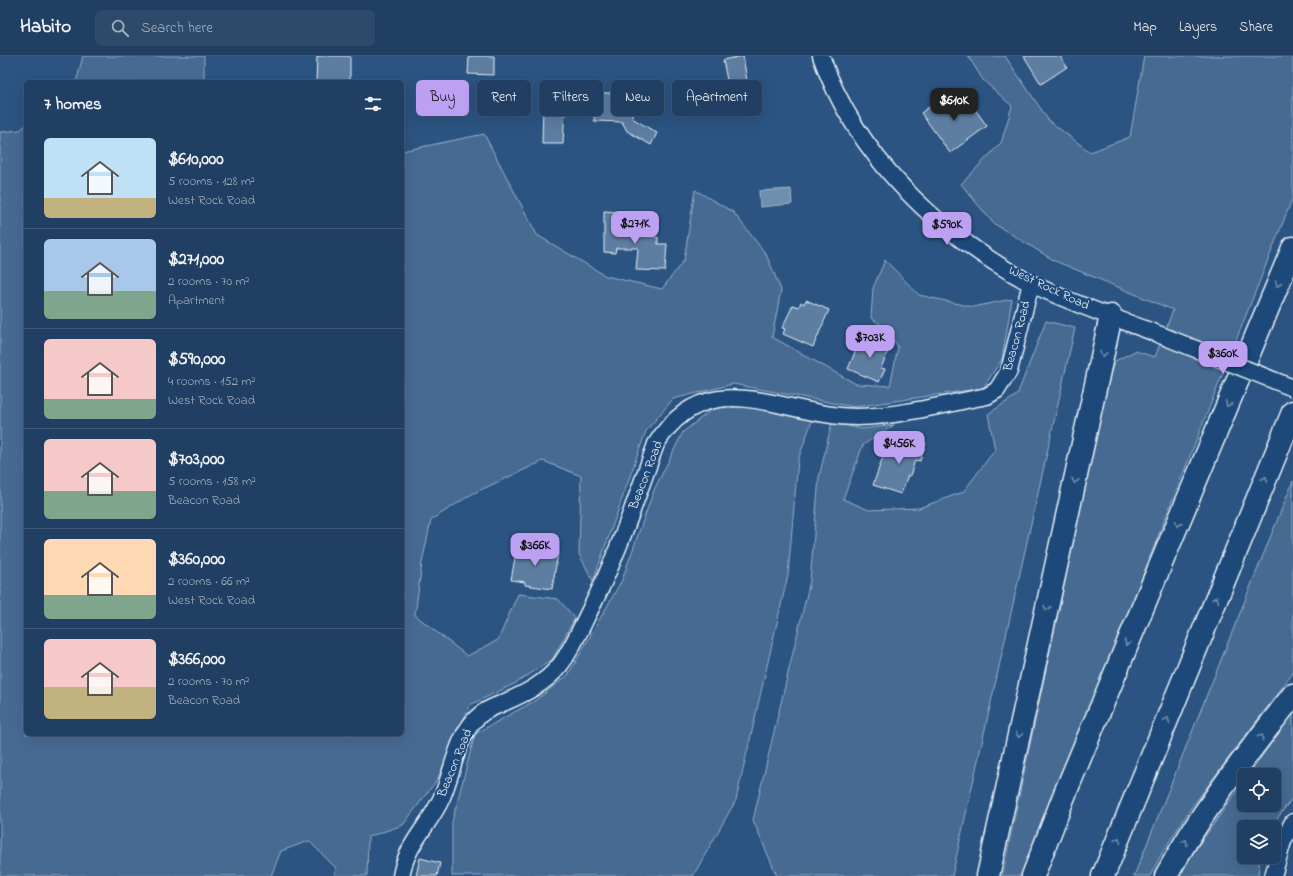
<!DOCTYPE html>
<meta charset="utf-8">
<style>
:root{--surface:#203f62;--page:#2d4a6b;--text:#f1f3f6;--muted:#a2afbe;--line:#3d5877;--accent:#bca0f2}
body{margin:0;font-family:"Indie Flower",sans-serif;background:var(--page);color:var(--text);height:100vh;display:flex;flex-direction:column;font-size:15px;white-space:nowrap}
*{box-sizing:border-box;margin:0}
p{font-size:13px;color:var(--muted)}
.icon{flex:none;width:22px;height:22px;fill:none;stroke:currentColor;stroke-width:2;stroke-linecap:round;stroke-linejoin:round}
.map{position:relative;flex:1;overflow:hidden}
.sheet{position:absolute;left:24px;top:24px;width:380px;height:656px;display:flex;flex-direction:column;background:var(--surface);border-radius:6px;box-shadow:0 4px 16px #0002,0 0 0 1px var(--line)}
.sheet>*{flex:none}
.guide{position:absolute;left:416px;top:24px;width:380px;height:36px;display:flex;gap:8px}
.tools{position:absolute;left:1237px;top:712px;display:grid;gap:8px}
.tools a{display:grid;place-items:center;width:44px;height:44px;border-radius:6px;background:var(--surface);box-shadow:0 4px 16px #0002,0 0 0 1px var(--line);font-size:20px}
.price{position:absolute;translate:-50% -34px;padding:0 9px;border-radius:8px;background:var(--accent);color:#111;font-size:13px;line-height:26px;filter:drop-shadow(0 1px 2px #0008)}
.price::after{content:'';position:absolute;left:50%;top:24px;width:12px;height:9px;margin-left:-6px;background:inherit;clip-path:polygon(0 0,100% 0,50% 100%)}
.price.selected{background:#222;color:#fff}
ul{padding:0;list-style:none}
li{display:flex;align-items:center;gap:12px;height:100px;padding:0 20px}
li+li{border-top:1px solid var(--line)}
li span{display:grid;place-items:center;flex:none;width:112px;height:80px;border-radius:6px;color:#555}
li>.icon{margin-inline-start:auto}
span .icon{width:48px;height:48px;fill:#fffc;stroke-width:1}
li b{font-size:17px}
h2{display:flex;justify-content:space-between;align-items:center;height:48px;padding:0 20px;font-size:17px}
.tag{padding:0 14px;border-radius:6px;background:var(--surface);box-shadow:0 4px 16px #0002,0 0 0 1px var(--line);font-size:14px;line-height:36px}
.tag.selected{background:var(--accent);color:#111}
header{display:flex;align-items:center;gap:24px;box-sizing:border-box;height:56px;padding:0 20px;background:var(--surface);border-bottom:1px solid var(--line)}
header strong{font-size:19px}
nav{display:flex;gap:22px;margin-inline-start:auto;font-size:14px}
.search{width:280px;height:36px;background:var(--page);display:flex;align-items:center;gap:10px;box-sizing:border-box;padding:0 14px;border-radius:6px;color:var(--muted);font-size:15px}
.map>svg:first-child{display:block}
.green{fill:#476b93;stroke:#98aec6}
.water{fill:#708ead;stroke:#a0b6cb}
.building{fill:#5d7da1;stroke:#e8f1f8}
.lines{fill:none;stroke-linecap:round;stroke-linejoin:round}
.street-casing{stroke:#e8f1f8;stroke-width:19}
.highway-casing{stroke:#e8f1f8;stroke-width:25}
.street{stroke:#1f4a7a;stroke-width:16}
.highway{stroke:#1f4a7a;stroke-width:22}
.street-bridge-casing{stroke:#e8f1f8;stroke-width:19;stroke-linecap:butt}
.street-bridge{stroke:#1f4a7a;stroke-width:16}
.oneway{stroke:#6f8dac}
.labels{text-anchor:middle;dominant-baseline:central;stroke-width:4;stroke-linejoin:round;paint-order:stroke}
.street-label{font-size:13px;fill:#e8f1f8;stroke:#1f4a7a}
</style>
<header>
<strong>Habito</strong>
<div class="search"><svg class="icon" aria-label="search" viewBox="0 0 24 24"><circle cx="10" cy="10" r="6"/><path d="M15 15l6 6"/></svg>Search here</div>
<nav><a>Map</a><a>Layers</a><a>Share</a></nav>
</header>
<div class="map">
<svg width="1293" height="820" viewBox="0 0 1293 820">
<rect width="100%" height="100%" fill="#2b5482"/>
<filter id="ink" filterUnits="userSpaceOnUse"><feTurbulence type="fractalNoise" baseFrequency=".025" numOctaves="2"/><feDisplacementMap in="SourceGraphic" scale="8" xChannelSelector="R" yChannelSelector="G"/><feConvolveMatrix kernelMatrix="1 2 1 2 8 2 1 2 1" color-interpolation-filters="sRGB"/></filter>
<g filter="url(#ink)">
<g class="green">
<polygon points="83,0 204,0 204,26 74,26 77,23"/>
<polygon points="968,0 1005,0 1049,65 1090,96 1130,81 1144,0 1293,0 1293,141 1159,478 1026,820 1002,820 1108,323 1115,305 1135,295 1155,301 1173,254 1055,205 993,167 961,128 1001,87 1012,50 983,24"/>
<polygon points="26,69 26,678 402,678 402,95 484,78 537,179 606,220 662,233 684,204 695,134 733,156 766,198 781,234 772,281 856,328 890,330 898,291 887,273 871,262 873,232 885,204 919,239 973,251 1012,243 1002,303 983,332 854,351 733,328 673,343 646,375 593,525 579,498 581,420 543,405 472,438 431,464 422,507 415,559 467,600 498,584 518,538 558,543 575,562 552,604 516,627 470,649 437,724 403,769 368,781 367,820 334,820 336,812 309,785 281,795 271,820 0,820 0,76 20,74"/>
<polygon points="1046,265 1075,272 952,820 777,820 753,764 810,525 819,421 832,366 862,373 894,369 863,389 843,443 869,454 919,452 963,436 995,394 988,358 1017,339"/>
<polygon points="715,351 750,351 813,362 798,404 788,519 736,744 693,820 452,820 452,766 475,678 536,644 568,619 622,524 654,434 683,376"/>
<polygon points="1293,425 1293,617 1191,752 1162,797 1150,820 1134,820"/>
<polygon points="1293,658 1293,741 1271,771 1244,771 1244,801 1260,801 1258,820 1177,820 1244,725 1244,749 1274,749 1274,719 1248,719"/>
</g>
<polygon class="water" points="791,133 792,148 760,151 759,135"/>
<g class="building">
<polygon points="317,0 350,0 350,26 316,26"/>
<polygon points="469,0 494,0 494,19 468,18"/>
<polygon points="743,0 748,31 729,34 723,4"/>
<polygon points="1024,0 1060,0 1067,11 1041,28"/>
<polygon points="596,37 611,37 611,40 633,41 632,62 657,77 651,89 627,75 622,66 594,65"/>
<polygon points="957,37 970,55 974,52 987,70 950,97 921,57 940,43 943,47"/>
<polygon points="543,49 565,50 563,88 542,88"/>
<polygon points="604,155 619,156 617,176 621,176 621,179 658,181 658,188 667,188 665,215 636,214 638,192 616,192 615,197 604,196"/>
<polygon points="806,244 829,254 813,291 783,278 785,273 782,272 793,249 799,251 801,246 804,248"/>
<polygon points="865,280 890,291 881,312 885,313 879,326 848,313 861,282 864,284"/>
<polygon points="905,380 926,387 920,405 915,404 910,420 908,419 901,438 873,429 886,392 900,396"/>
<polygon points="517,490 558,497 552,533 525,529 525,526 511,524"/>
<polygon points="420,802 440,807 437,820 416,820"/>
</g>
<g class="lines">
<g class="street-casing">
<g id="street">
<path d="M821,0C856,100 938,178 1030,227C1072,248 1119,263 1163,280"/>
<path d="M401,820C407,786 429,771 442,741C454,713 457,677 481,658C487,653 496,650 503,647C524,638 545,628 560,609C572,593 580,574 589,556C617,502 635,445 656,388C708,304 782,361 858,361C901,360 945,348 987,340L997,334L1009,315L1031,227"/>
<polyline points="1273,820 1283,785 1293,766"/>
</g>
</g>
<g class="highway-casing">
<g id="highway">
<polyline points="988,820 1111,260"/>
<polyline points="1033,820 1066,735 1293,192"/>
<polyline points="1103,820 1293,356"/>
<path d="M1166,820C1201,755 1248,697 1293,639"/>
</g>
</g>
<use href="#street" class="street"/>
<use href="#highway" class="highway"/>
<g class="street-bridge-casing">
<polyline id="street-bridge" points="1163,280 1293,332"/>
</g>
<use href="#street-bridge" class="street-bridge"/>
</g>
<defs><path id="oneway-chevron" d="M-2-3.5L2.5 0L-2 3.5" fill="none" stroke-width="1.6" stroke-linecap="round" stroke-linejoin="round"/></defs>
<g class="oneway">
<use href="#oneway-chevron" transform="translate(1278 228) rotate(113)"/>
<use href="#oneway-chevron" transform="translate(1103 298) rotate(102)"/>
<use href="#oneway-chevron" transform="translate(1228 348) rotate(113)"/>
<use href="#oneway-chevron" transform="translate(1265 423) rotate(-68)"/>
<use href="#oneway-chevron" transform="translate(1075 425) rotate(102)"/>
<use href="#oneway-chevron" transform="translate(1178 468) rotate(113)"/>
<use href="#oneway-chevron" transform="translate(1216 543) rotate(-68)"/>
<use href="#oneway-chevron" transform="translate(1047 552) rotate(102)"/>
<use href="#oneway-chevron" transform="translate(1127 587) rotate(113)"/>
<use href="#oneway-chevron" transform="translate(1167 664) rotate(-68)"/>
<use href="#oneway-chevron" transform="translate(1019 679) rotate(102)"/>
<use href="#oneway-chevron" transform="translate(1261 681) rotate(-53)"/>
<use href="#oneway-chevron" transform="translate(1118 784) rotate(-68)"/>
<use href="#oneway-chevron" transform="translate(1185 786) rotate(-59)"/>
</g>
</g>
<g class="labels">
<g class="street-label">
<text transform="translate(1049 232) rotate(25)">West Rock Road</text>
<text transform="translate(1017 280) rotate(-75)">Beacon Road</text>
<text transform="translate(646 419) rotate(-69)">Beacon Road</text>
<text transform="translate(455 707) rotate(-68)">Beacon Road</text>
</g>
</g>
</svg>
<div class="tools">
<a><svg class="icon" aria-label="locate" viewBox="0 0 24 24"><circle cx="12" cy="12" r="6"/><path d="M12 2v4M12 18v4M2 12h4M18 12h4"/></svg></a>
<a><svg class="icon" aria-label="layers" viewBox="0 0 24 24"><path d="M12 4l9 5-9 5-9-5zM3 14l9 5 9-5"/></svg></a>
</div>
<b class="price selected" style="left:954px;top:66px">$610K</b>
<b class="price" style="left:635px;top:189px">$271K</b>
<b class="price" style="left:947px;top:190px">$590K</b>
<b class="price" style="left:870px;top:303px">$703K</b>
<b class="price" style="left:1223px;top:319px">$360K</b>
<b class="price" style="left:899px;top:409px">$456K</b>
<b class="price" style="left:535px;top:511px">$366K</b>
<div class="guide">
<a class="tag selected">Buy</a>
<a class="tag">Rent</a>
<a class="tag">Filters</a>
<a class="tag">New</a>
<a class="tag">Apartment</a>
</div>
<section class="sheet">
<h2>7 homes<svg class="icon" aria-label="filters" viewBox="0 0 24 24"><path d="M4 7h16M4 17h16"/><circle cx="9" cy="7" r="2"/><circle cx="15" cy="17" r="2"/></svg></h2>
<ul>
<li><span style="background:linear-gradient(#bfe0f5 75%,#c2b280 0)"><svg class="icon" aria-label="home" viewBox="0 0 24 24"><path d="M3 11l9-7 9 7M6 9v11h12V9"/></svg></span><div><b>$610,000</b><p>5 rooms · 128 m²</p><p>West Rock Road</p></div></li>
<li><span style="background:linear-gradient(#a9c7e8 65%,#7fa58c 0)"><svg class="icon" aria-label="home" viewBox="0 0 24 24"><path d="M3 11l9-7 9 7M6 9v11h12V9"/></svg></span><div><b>$271,000</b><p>2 rooms · 70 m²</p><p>Apartment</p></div></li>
<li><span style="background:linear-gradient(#f6c9c9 75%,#7fa58c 0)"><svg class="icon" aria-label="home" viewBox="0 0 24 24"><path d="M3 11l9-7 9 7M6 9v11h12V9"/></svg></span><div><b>$590,000</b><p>4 rooms · 152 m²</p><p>West Rock Road</p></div></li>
<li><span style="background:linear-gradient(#f6c9c9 65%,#7fa58c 0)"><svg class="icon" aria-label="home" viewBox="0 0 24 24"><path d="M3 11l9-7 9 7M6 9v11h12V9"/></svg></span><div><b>$703,000</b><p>5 rooms · 158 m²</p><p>Beacon Road</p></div></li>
<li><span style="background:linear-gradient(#ffd9b3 70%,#7fa58c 0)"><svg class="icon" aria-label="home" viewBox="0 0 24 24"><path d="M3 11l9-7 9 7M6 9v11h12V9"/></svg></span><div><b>$360,000</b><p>2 rooms · 66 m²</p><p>West Rock Road</p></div></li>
<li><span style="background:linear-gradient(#f6c9c9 60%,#c2b280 0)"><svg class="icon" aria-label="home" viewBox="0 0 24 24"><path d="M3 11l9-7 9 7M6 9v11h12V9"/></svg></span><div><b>$366,000</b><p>2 rooms · 70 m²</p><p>Beacon Road</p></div></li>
</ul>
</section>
</div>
